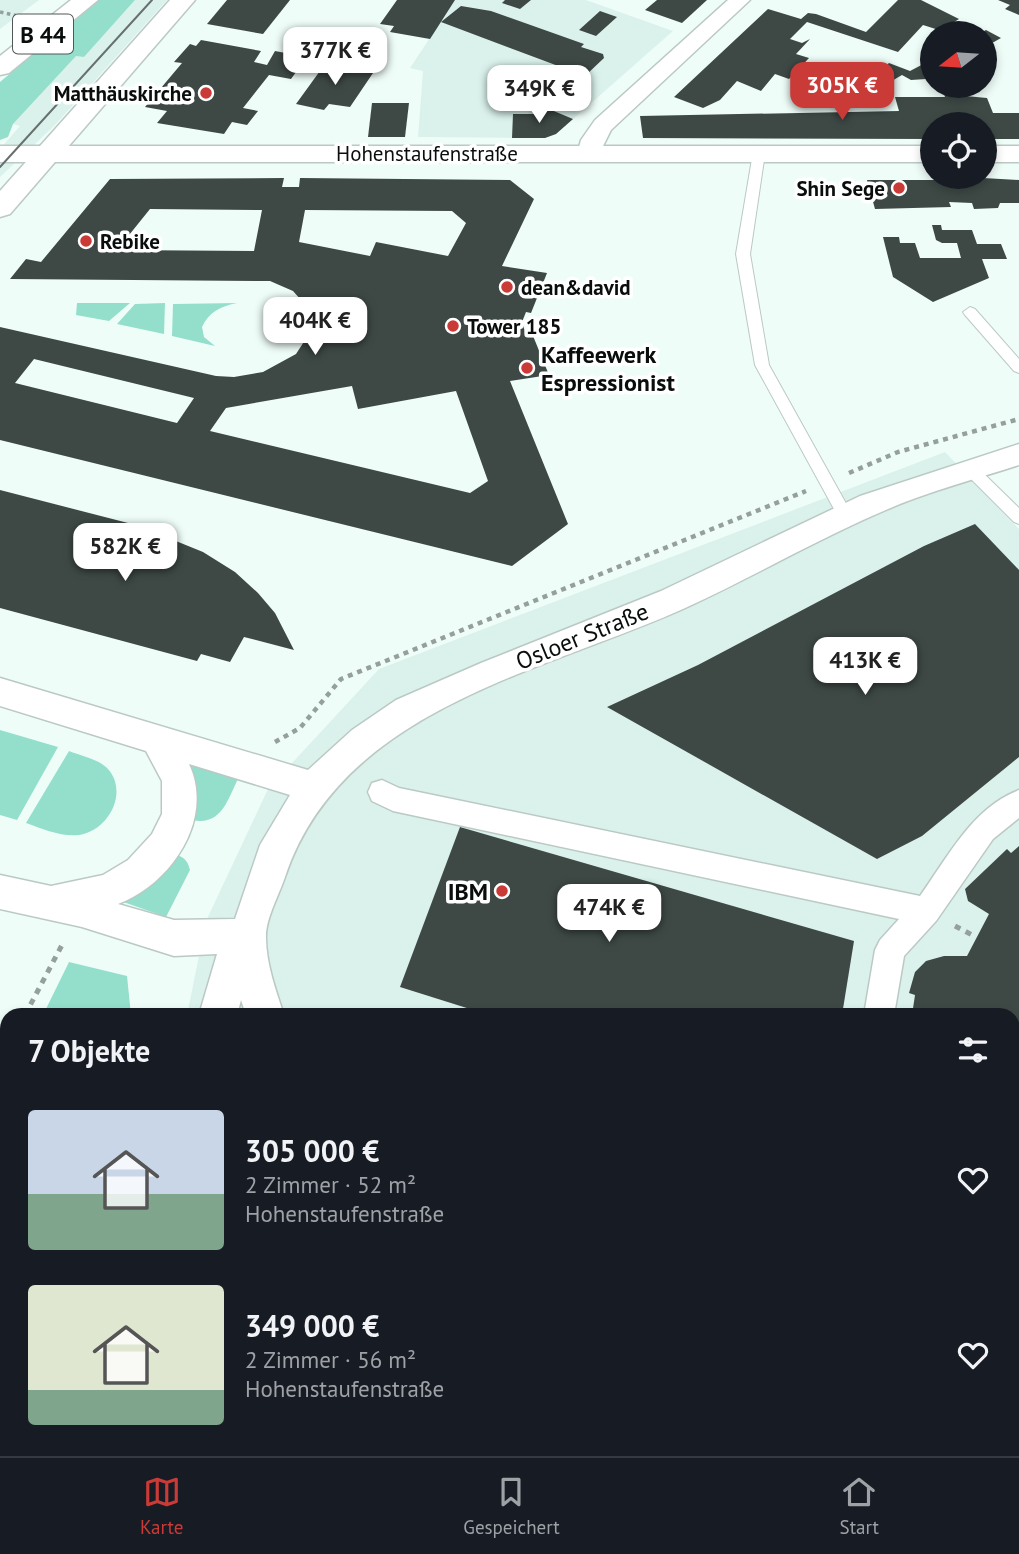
<!DOCTYPE html>
<html lang="de">
<meta charset="utf-8">
<style>
:root{--surface:#171b24;--page:#20242c;--text:#f1f3f6;--muted:#9ea1a6;--line:#363941;--accent:#ca3b38}
body{margin:0;font-family:"PT Sans",sans-serif;background:var(--page);color:var(--text);height:100vh;display:flex;flex-direction:column;font-size:26px;white-space:nowrap}
*{box-sizing:border-box;margin:0}
p{font-size:23px;color:var(--muted)}
.icon{flex:none;width:38px;height:38px;fill:none;stroke:currentColor;stroke-width:2;stroke-linecap:round;stroke-linejoin:round}
.map{position:relative;flex:1;overflow:hidden}
.drawer{position:absolute;left:0px;top:1008px;width:1020px;height:448px;display:flex;flex-direction:column;background:var(--surface);border-radius:21px 21px 0 0;box-shadow:0 4px 10px #0003}
.drawer>*{flex:none}
.needle{width:46px;rotate:253deg}
.tools{position:absolute;left:920px;top:21px;display:grid;gap:14px}
.tools a{display:grid;place-items:center;width:77px;height:77px;border-radius:50%;background:var(--surface);box-shadow:0 4px 10px #0003;font-size:35px}
.price{position:absolute;translate:-50% -60px;padding:0 16px;border-radius:14px;background:#fff;color:#222;font-size:23px;line-height:46px;filter:drop-shadow(0 2px 4px #0008)}
.price::after{content:'';position:absolute;left:50%;top:42px;width:21px;height:16px;margin-left:-10px;background:inherit;clip-path:polygon(0 0,100% 0,50% 100%)}
.price.current{background:var(--accent);color:#fff}
ul{padding:0;list-style:none}
li{display:flex;align-items:center;gap:21px;height:175px;padding:0 28px}
li span{display:grid;place-items:center;flex:none;width:196px;height:140px;border-radius:7px;color:#555}
li>.icon{margin-inline-start:auto}
span .icon{width:84px;height:84px;fill:#fffc;stroke-width:1}
li b{font-size:30px}
h2{display:flex;justify-content:space-between;align-items:center;height:84px;padding:0 28px;font-size:30px}
.menu{display:flex;justify-content:space-around;align-items:center;height:98px;border-top:2px solid var(--line);background:var(--surface);font-size:19px;color:var(--muted)}
.menu a{display:grid;justify-items:center;gap:4px}
.menu .current{color:var(--accent)}
.map>svg:first-child{display:block}
.built{fill:#dbf2ec}
.green{fill:#93dfcc}
.building{fill:#3e4946;fill-rule:evenodd}
.lines{fill:none;stroke-linecap:round;stroke-linejoin:round}
.service-casing{stroke:#bbc9c5;stroke-width:2}
.pedestrian-casing{stroke:#bbc9c5;stroke-width:3}
.minor-casing{stroke:#bbc9c5;stroke-width:3}
.secondary-casing{stroke:#bbc9c5;stroke-width:3}
.primary-casing{stroke:#bbc9c5;stroke-width:3}
.path-far2{stroke:#95a09d;stroke-width:3.5;stroke-dasharray:3.5 3.5;stroke-linecap:butt}
.path-far1{stroke:#95a09d;stroke-width:4.5;stroke-dasharray:5 5;stroke-linecap:butt}
.path{stroke:#95a09d;stroke-width:5;stroke-dasharray:6 6;stroke-linecap:butt}
.service{fill:#fff;fill-rule:evenodd}
.pedestrian{fill:#fff;fill-rule:evenodd}
.minor{fill:#fff;fill-rule:evenodd}
.secondary{fill:#fff;fill-rule:evenodd}
.primary{fill:#fff;fill-rule:evenodd}
.tram{stroke:#67706d;stroke-width:2}
.poi-dot{fill:#ca3b38;stroke:#fff;stroke-width:2.5}
.labels{text-anchor:middle;dominant-baseline:central;stroke-width:7;stroke-linejoin:round;paint-order:stroke}
.far-poi-label{font-size:21px;font-weight:bold;fill:#090e0d;stroke:#fff;text-anchor:start}
.far-street-label{font-size:21px;fill:#090e0d;stroke:#fff}
.shield{fill:#fff;stroke:#535656;stroke-width:2}
.shield-label{font-size:23px;font-weight:bold;fill:#090e0d}
.poi-label{font-size:24px;font-weight:bold;fill:#090e0d;stroke:#fff;text-anchor:start}
.street-label{font-size:24px;fill:#090e0d;stroke:#fff}
</style>
<div class="map">
<svg width="1019" height="1456" viewBox="0 0 1019 1456">
<rect width="100%" height="100%" fill="#effdf9"/>
<g class="built">
<polygon points="0,0 39,0 0,29"/>
<polygon points="135,0 167,0 55,125 0,177 0,149 20,126 13,124 76,55 84,57"/>
<polygon points="455,0 586,0 673,31 556,134 545,138 418,137 423,71 410,68"/>
<polygon points="945,452 1019,529 1019,1456 0,1456 0,1249 7,1246 7,1449 1013,1449 1013,1015 187,1015 206,921 268,789 379,669"/>
</g>
<g class="green">
<polygon points="98,0 135,0 84,57 76,56 13,124 8,137 0,140 0,82"/>
<polygon points="77,303 130,303 109,321 76,315"/>
<polygon points="165,303 164,334 117,324 135,304"/>
<path d="M237,303C221,306 209,312 202,327L204,337L215,346L172,336L173,304Z"/>
<polygon points="0,730 58,747 17,820 0,815"/>
<path d="M69,751C81,756 99,759 108,769C129,793 108,831 79,835C61,837 43,829 26,823Z"/>
<path d="M187,757L241,773C227,799 223,829 187,819C192,796 196,780 187,757Z"/>
<path d="M169,853C181,856 187,857 190,870L166,917L112,898Z"/>
<polygon points="69,962 127,976 131,1015 43,1015"/>
</g>
<g class="building">
<polygon points="227,0 290,0 263,34 207,24"/>
<polygon points="397,0 455,0 430,39 390,32 394,26 380,24"/>
<polygon points="505,0 531,0 520,9 502,3"/>
<polygon points="657,0 707,0 682,23 645,10"/>
<polygon points="898,0 921,0 959,19 951,24 953,25 950,29 945,28 942,31 923,25 898,52 807,22 790,39 802,43 810,39 796,54 809,58 789,79 775,74 761,91 737,81 720,100 703,108 674,97 768,9 801,19 808,13 816,14 866,32"/>
<polygon points="998,0 1019,0 1019,15 1005,9 1010,5"/>
<polygon points="461,6 491,11 584,44 581,47 603,54 604,58 585,76 441,22"/>
<polygon points="600,11 617,17 596,36 579,30"/>
<polygon points="986,30 1001,38 985,47 985,33 980,33"/>
<polygon points="201,40 261,51 254,62 267,65 275,51 307,57 291,79 269,75 243,108 258,111 247,125 232,122 224,134 157,123 167,111 145,107 182,63 174,62 190,44 196,46"/>
<polygon points="933,59 933,75 926,79 911,80 902,75 890,82 876,74 889,63 910,71"/>
<polygon points="325,64 373,73 350,107 329,104 324,110 296,104"/>
<polygon points="944,94 987,98 993,113 1019,113 1019,139 985,139 985,124 933,124 933,139 643,138 640,116 899,111 895,97 945,97"/>
<polygon points="372,103 409,103 405,137 368,137"/>
<polygon points="549,109 573,119 556,134 545,138 512,138 513,114 544,114"/>
<polygon points="966,177 1019,180 1019,203 1000,203 998,208 974,209 972,203 949,202 951,207 875,209 867,180 968,180"/>
<path d="M284,178L282,187H299L300,178L510,180L534,199L502,266L547,273L531,313L526,312L522,322L525,332L531,331L549,375L510,381L568,524L512,566L0,440V327L216,376L234,377L263,372L296,354L311,331L310,310L293,291L270,281L10,279L26,259L41,262L110,179ZM150,209L262,210L254,251L117,250ZM305,210L452,211L466,223L448,256L376,242L370,256L299,242ZM34,359L194,398L177,423L15,383ZM352,386L358,409L456,391L488,481L470,493L210,431L226,408Z"/>
<polygon points="932,225 941,225 942,230 972,230 977,244 1001,244 1007,259 982,259 989,278 933,302 893,277 883,237 899,237 900,243 915,243 920,258 961,258 957,243 942,243 936,240"/>
<polygon points="0,490 128,523 124,528 166,537 203,552 235,572 258,593 275,613 294,650 244,637 230,662 201,654 197,661 0,608"/>
<polygon points="975,524 1019,570 1019,757 922,836 877,859 607,707 698,665 924,546"/>
<polygon points="460,827 854,941 842,1015 489,1015 400,987"/>
<polygon points="1019,846 1019,1456 851,1456 852,1449 1013,1449 1013,1015 912,1015 915,995 909,993 915,972 926,961 944,956 967,956 989,914 968,901 965,889 1007,849 1011,853"/>
<polygon points="7,1248 7,1449 202,1449 204,1456 0,1456 0,1252"/>
<polygon points="557,1449 740,1449 729,1456 560,1456"/>
</g>
<g class="lines">
<g class="service-casing">
<g id="service">
<polygon points="759,149 765,153 750,254 769,365 853,516 845,522 840,520 755,365 736,254 753,153"/>
<polygon points="970,307 975,309 1019,359 1019,373 1014,371 965,315 963,312"/>
<polygon points="970,463 975,465 1019,508 1019,524 1014,522 965,473 962,469"/>
<polygon points="7,1101 7,1123 0,1126 0,1104"/>
<polygon points="7,1168 7,1190 0,1193 0,1171"/>
<rect x="271" y="1449" width="24" height="7"/>
<polygon points="817,1449 841,1449 840,1456 816,1456"/>
</g>
</g>
<g class="pedestrian-casing">
<g id="pedestrian">
<path d="M382,780L399,788L920,896C947,858 973,807 1019,790V818L993,839L936,921L904,956L894,1015H864L875,950L880,940L899,919L393,811L372,801L368,792L372,783Z"/>
<polygon points="791,1449 827,1449 826,1456 790,1456"/>
</g>
</g>
<g class="minor-casing">
<g id="minor">
<polygon points="728,0 750,0 611,130 598,156 582,156 578,151 581,140 595,120"/>
<path d="M1019,444V465C973,480 923,493 879,513C812,542 749,579 683,609C540,673 341,709 285,877C279,895 265,920 266,938C266,963 276,991 284,1015H246L241,1000L237,1015H199L217,954L174,956L82,927L0,909V875L51,886L103,875L128,860L152,834L162,814V781L146,751L0,706V678L308,770L352,730L396,700L481,663L661,591L860,496ZM189,764L290,795L260,845L235,919L174,920L118,904C171,884 215,819 189,764Z"/>
<polygon points="334,1449 380,1449 382,1456 336,1456"/>
<polygon points="408,1449 454,1449 457,1456 411,1456"/>
</g>
</g>
<g class="secondary-casing">
<g id="secondary">
<rect x="0" y="146" width="933" height="16"/>
<rect x="985" y="146" width="34" height="16"/>
</g>
</g>
<g class="primary-casing">
<g id="primary">
<polygon points="71,0 98,0 9,73 0,75 0,56"/>
<polygon points="170,0 195,0 10,214 0,217 0,191"/>
</g>
</g>
<polyline class="path-far2" points="0,12 19,16"/>
<g class="path-far1">
<polyline points="849,473 898,452 1019,419"/>
<polyline points="275,742 300,728 341,679 806,491"/>
</g>
<g class="path">
<polyline points="955,926 976,937"/>
<polyline points="25,1015 62,945"/>
<polyline points="0,1059 7,1048"/>
</g>
<use href="#service" class="service"/>
<use href="#pedestrian" class="pedestrian"/>
<use href="#minor" class="minor"/>
<use href="#secondary" class="secondary"/>
<use href="#primary" class="primary"/>
<polyline class="tram" points="0,167 152,0"/>
</g>
<g class="poi-dot">
<circle cx="206" cy="93" r="7"/>
<circle cx="899" cy="188" r="7"/>
<circle cx="86" cy="241" r="7"/>
<circle cx="507" cy="287" r="7"/>
<circle cx="453" cy="326" r="7"/>
<circle cx="527" cy="368" r="7"/>
<circle cx="502" cy="891" r="7"/>
</g>
<g class="labels">
<g class="far-poi-label">
<text x="192" y="93" text-anchor="end">Matthäuskirche</text>
<text x="885" y="188" text-anchor="end">Shin Sege</text>
<text x="100" y="241">Rebike</text>
<text x="521" y="287">dean&amp;david</text>
<text x="467" y="326">Tower 185</text>
</g>
<g class="far-street-label">
<text x="427" y="153">Hohenstaufenstraße</text>
</g>
<rect class="shield" x="13" y="14.5" width="60" height="39" rx="5"/>
<g class="shield-label">
<text x="43" y="34">B 44</text>
</g>
<g class="poi-label">
<text x="541" y="354">Kaffeewerk<tspan x="541" dy="28">Espressionist</tspan></text>
<text x="488" y="891" text-anchor="end">IBM</text>
</g>
<g class="street-label">
<text transform="translate(582 636) rotate(-22)">Osloer Straße</text>
</g>
</g>
</svg>
<div class="tools">
<a><svg class="needle" viewBox="-14 -14 28 28"><path d="M0-13l5 13h-10z" fill="#e53935"/><path d="M0 13l5-13h-10z" fill="#9ea1a6"/></svg></a>
<a><svg class="icon" aria-label="locate" viewBox="0 0 24 24"><circle cx="12" cy="12" r="6"/><path d="M12 2v4M12 18v4M2 12h4M18 12h4"/></svg></a>
</div>
<b class="price" style="left:335px;top:87px">377K €</b>
<b class="price current" style="left:842px;top:122px">305K €</b>
<b class="price" style="left:539px;top:125px">349K €</b>
<b class="price" style="left:315px;top:357px">404K €</b>
<b class="price" style="left:125px;top:583px">582K €</b>
<b class="price" style="left:865px;top:697px">413K €</b>
<b class="price" style="left:609px;top:944px">474K €</b>
<section class="drawer">
<h2>7 Objekte<svg class="icon" aria-label="filters" viewBox="0 0 24 24"><path d="M4 7h16M4 17h16"/><circle cx="9" cy="7" r="2"/><circle cx="15" cy="17" r="2"/></svg></h2>
<ul>
<li><span style="background:linear-gradient(#c9d6e8 60%,#7fa58c 0)"><svg class="icon" aria-label="home" viewBox="0 0 24 24"><path d="M3 11l9-7 9 7M6 9v11h12V9"/></svg></span><div><b>305 000 €</b><p>2 Zimmer · 52 m²</p><p>Hohenstaufenstraße</p></div><svg class="icon" aria-label="heart" viewBox="0 0 24 24"><path d="M12 20l-8-8c-3-5 5-10 8-4 3-6 11-1 8 4z"/></svg></li>
<li><span style="background:linear-gradient(#dfe7d0 75%,#7fa58c 0)"><svg class="icon" aria-label="home" viewBox="0 0 24 24"><path d="M3 11l9-7 9 7M6 9v11h12V9"/></svg></span><div><b>349 000 €</b><p>2 Zimmer · 56 m²</p><p>Hohenstaufenstraße</p></div><svg class="icon" aria-label="heart" viewBox="0 0 24 24"><path d="M12 20l-8-8c-3-5 5-10 8-4 3-6 11-1 8 4z"/></svg></li>
</ul>
</section>
</div>
<nav class="menu">
<a class="current"><svg class="icon" aria-label="map" viewBox="0 0 24 24"><path d="M3 6l6-2 6 2 6-2v14l-6 2-6-2-6 2zM9 4v14M15 6v14"/></svg>Karte</a>
<a><svg class="icon" aria-label="saved" viewBox="0 0 24 24"><path d="M7 4h10v16l-5-4-5 4z"/></svg>Gespeichert</a>
<a><svg class="icon" aria-label="home" viewBox="0 0 24 24"><path d="M3 11l9-7 9 7M6 9v11h12V9"/></svg>Start</a>
</nav>
